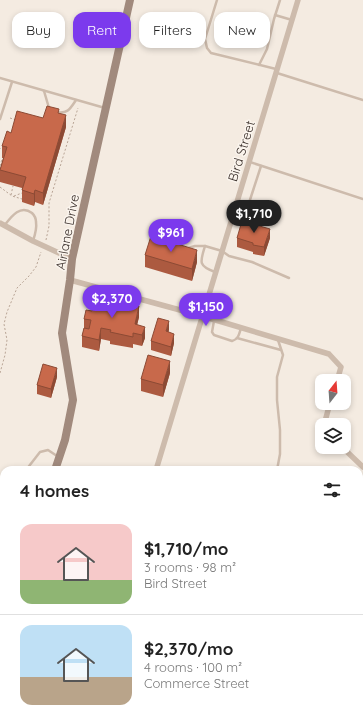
<!DOCTYPE html>
<meta charset="utf-8">
<style>
:root{--surface:#fff;--page:#f6f6f6;--text:#222;--muted:#767676;--line:#e0e0e0;--accent:#7c3aed}
body{margin:0;font-family:Quicksand,sans-serif;background:var(--page);color:var(--text);height:100vh;display:flex;flex-direction:column;font-size:15px;white-space:nowrap}
*{box-sizing:border-box;margin:0}
p{font-size:13px;color:var(--muted)}
.icon{flex:none;width:22px;height:22px;fill:none;stroke:currentColor;stroke-width:2;stroke-linecap:round;stroke-linejoin:round}
.map{position:relative;flex:1;overflow:hidden}
.details{position:absolute;left:0px;top:466px;width:363px;height:256px;display:flex;flex-direction:column;background:var(--surface);border-radius:12px 12px 0 0;box-shadow:0 2px 6px #0003}
.details>*{flex:none}
.banner{position:absolute;left:12px;top:12px;width:339px;height:36px;display:flex;gap:8px}
.needle{width:26px;rotate:17deg}
.fabs{position:absolute;left:315px;top:374px;display:grid;gap:8px}
.fabs a{display:grid;place-items:center;width:36px;height:36px;border-radius:8px;background:var(--surface);box-shadow:0 2px 6px #0003;font-size:20px}
.price{position:absolute;translate:-50% -34px;padding:0 9px;border-radius:14px;background:var(--accent);color:#fff;font-size:13px;line-height:26px;filter:drop-shadow(0 1px 2px #0008)}
.price::after{content:'';position:absolute;left:50%;top:24px;width:12px;height:9px;margin-left:-6px;background:inherit;clip-path:polygon(0 0,100% 0,50% 100%)}
.price.selected{background:#222;color:#fff}
ul{padding:0;list-style:none}
li{display:flex;align-items:center;gap:12px;height:100px;padding:0 20px}
li+li{border-top:1px solid var(--line)}
li span{display:grid;place-items:center;flex:none;width:112px;height:80px;border-radius:12px;color:#555}
li>.icon{margin-inline-start:auto}
span .icon{width:48px;height:48px;fill:#fffc;stroke-width:1}
li b{font-size:17px}
h2{display:flex;justify-content:space-between;align-items:center;height:48px;padding:0 20px;font-size:17px}
.chip{padding:0 14px;border-radius:12px;background:var(--surface);box-shadow:0 2px 6px #0003;font-size:14px;line-height:36px}
.chip.selected{background:var(--accent);color:#fff}
.map>svg:first-child{display:block}
.lines{fill:none;stroke-linecap:round;stroke-linejoin:round}
.path{stroke:#b9a596;stroke-width:1;stroke-dasharray:2 2;stroke-linecap:butt}
.lane{stroke:#cdbbac;stroke-width:2.5}
.street{stroke:#cdbbac;stroke-width:5.5}
.secondary{stroke:#a18a7d;stroke-width:8}
.wall{fill:#ac5a40}
.shaded-wall{fill:#8c4a34}
.building{fill:#c8694b;stroke:#8c4a34}
.labels{text-anchor:middle;dominant-baseline:central;stroke-width:3;stroke-linejoin:round;paint-order:stroke}
.street-label{font-size:13px;fill:#3b302b;stroke:#fbf5ee}
</style>
<div class="map">
<svg width="363" height="722" viewBox="0 0 363 722">
<rect width="100%" height="100%" fill="#f4ebe1"/>
<g class="lines">
<g class="path">
<polyline points="10,118 16,120"/>
<polyline points="0,148 0,149"/>
<polyline points="0,166 2,159"/>
<polyline points="0,187 12,196 22,199"/>
<polyline points="11,195 13,186"/>
<polyline points="14,196 22,193"/>
<polyline points="46,240 49,226 49,203 78,108"/>
<polyline points="0,373 5,355 7,340 4,324 7,312 17,288 29,276 36,267 41,252"/>
</g>
<g class="lane">
<polyline points="217,0 205,39 207,48 211,53 276,69"/>
<polyline points="275,15 292,20"/>
<polyline points="259,65 267,49 274,19 280,0"/>
<polyline points="277,73 363,100"/>
<polyline points="0,78 105,108"/>
<polyline points="44,91 49,108"/>
<path d="M56,112C68,114 70,109 76,100"/>
<polyline points="0,119 12,82"/>
<polyline points="250,162 363,199"/>
<polyline points="235,210 248,206 261,166"/>
<path d="M4,226C11,217 20,204 32,213C35,216 36,218 36,222C37,228 35,235 33,241"/>
<path d="M205,246C200,262 198,266 215,272"/>
<polyline points="188,248 195,246 205,246 222,251 229,256 252,262 289,278"/>
<path d="M214,321L212,332L214,335L232,341C239,339 239,334 241,328"/>
<polyline points="237,338 281,350"/>
<polyline points="26,470 40,452 48,450 57,456"/>
<polyline points="277,470 280,454 280,430 277,400 277,377 283,355 278,340"/>
<polyline points="0,489 4,489"/>
<polyline points="359,515 363,515"/>
<polyline points="359,586 363,585"/>
<polyline points="359,693 363,692"/>
<polyline points="15,718 19,722"/>
</g>
<g class="street">
<polyline points="0,223 33,241 72,259"/>
<polyline points="70,280 202,316 329,354 341,367 337,381"/>
<polyline points="324,425 330,403"/>
<polyline points="342,447 363,467"/>
<polyline points="156,470 298,0"/>
<polyline points="0,591 4,590"/>
</g>
<g class="secondary">
<polyline points="55,470 65,440 73,400 62,333 70,280 72,259 130,0"/>
<polyline points="0,699 4,681"/>
</g>
</g>
<g class="wall">
<polygon points="59,113 66,127 43,205 35,202 34,206 22,202 22,188 0,182 0,170 3,158 2,158 2,146 11,133 43,118"/>
<polygon points="237,238 270,238 264,256 253,254 253,252 237,247"/>
<polygon points="145,255 197,262 192,281 145,267"/>
<polygon points="139,317 137,325 145,338 142,346 133,344 133,348 110,344 110,341 101,339 99,351 82,347 82,336 84,328 84,319"/>
<polygon points="169,330 168,332 174,343 171,356 151,350 151,341"/>
<polygon points="170,373 163,397 141,391 141,379"/>
<polygon points="57,377 51,398 37,394 37,385"/>
<polygon points="0,510 4,511 4,546 0,545"/>
</g>
<g class="shaded-wall">
<polygon points="66,115 66,127 43,205 43,193"/>
<polygon points="35,190 35,202 34,206 34,194"/>
<polygon points="270,229 270,238 264,256 264,247"/>
<polygon points="197,250 197,262 192,281 192,269"/>
<polygon points="139,306 139,317 135,333 135,324"/>
<polygon points="169,321 169,330 166,341 166,331"/>
<polygon points="145,327 145,338 142,346 142,335"/>
<polygon points="101,328 101,339 99,351 99,340"/>
<polygon points="174,334 174,343 171,356 171,347"/>
<polygon points="170,361 170,373 163,397 163,385"/>
<polygon points="57,368 57,377 51,398 51,389"/>
</g>
<g class="building">
<polygon points="47,106 59,109 58,113 66,115 43,193 35,190 34,194 22,190 26,177 0,170 7,147 2,146 7,131 11,133 17,111 43,118"/>
<polygon points="242,221 270,229 264,247 253,245 253,243 237,238"/>
<polygon points="151,236 197,250 192,269 145,255"/>
<polygon points="95,297 139,306 135,324 145,327 142,335 133,333 133,337 110,332 111,330 101,328 99,340 82,336 84,328 89,329 91,320 84,319 86,310 92,311"/>
<polygon points="158,318 169,321 166,331 174,334 171,347 151,341"/>
<polygon points="148,355 170,361 163,385 141,379"/>
<polygon points="43,364 57,368 51,389 37,385"/>
<polygon points="0,510 4,511 4,535 0,534"/>
</g>
<g class="labels">
<g class="street-label">
<text transform="translate(241 151) rotate(-73)">Bird Street</text>
<text transform="translate(67 232) rotate(-79)">Airlane Drive</text>
</g>
</g>
</svg>
<div class="fabs">
<a><svg class="needle" viewBox="-14 -14 28 28"><path d="M0-13l5 13h-10z" fill="#e53935"/><path d="M0 13l5-13h-10z" fill="#767676"/></svg></a>
<a><svg class="icon" aria-label="layers" viewBox="0 0 24 24"><path d="M12 4l9 5-9 5-9-5zM3 14l9 5 9-5"/></svg></a>
</div>
<b class="price selected" style="left:254px;top:234px">$1,710</b>
<b class="price" style="left:171px;top:253px">$961</b>
<b class="price" style="left:112px;top:319px">$2,370</b>
<b class="price" style="left:206px;top:327px">$1,150</b>
<div class="banner">
<a class="chip">Buy</a>
<a class="chip selected">Rent</a>
<a class="chip">Filters</a>
<a class="chip">New</a>
</div>
<section class="details">
<h2>4 homes<svg class="icon" aria-label="filters" viewBox="0 0 24 24"><path d="M4 7h16M4 17h16"/><circle cx="9" cy="7" r="2"/><circle cx="15" cy="17" r="2"/></svg></h2>
<ul>
<li><span style="background:linear-gradient(#f6c9c9 70%,#8fb573 0)"><svg class="icon" aria-label="home" viewBox="0 0 24 24"><path d="M3 11l9-7 9 7M6 9v11h12V9"/></svg></span><div><b>$1,710/mo</b><p>3 rooms · 98 m²</p><p>Bird Street</p></div></li>
<li><span style="background:linear-gradient(#bfe0f5 65%,#b9a48a 0)"><svg class="icon" aria-label="home" viewBox="0 0 24 24"><path d="M3 11l9-7 9 7M6 9v11h12V9"/></svg></span><div><b>$2,370/mo</b><p>4 rooms · 100 m²</p><p>Commerce Street</p></div></li>
</ul>
</section>
</div>
